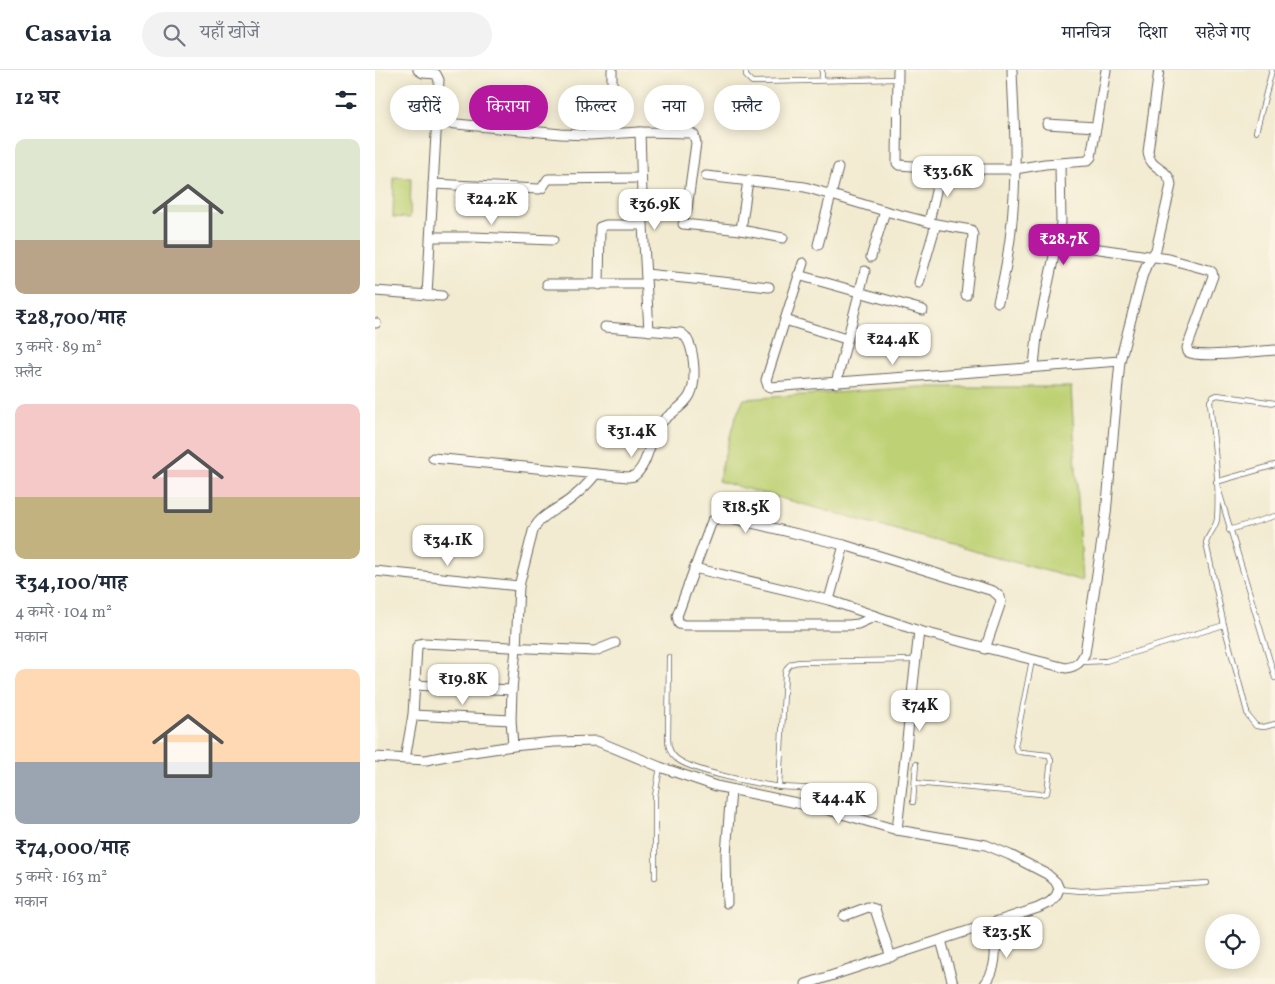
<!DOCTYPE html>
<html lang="hi">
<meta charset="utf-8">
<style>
:root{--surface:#fff;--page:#f2f2f3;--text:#1f2937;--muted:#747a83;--line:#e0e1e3;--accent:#b5179e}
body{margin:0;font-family:Vollkorn,"Noto Serif Devanagari",serif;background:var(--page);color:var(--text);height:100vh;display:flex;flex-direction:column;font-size:19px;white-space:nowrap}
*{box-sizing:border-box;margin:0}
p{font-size:16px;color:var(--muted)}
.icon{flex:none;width:28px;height:28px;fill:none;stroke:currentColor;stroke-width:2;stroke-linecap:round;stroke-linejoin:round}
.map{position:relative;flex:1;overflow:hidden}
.panel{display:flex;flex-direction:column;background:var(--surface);width:375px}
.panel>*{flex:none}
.guide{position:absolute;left:15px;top:15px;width:475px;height:45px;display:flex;gap:10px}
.controls{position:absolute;left:830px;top:844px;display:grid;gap:10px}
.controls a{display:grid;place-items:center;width:55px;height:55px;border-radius:50%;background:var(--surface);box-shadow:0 2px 12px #0003;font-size:25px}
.price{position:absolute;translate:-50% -42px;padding:0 11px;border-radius:10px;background:#fff;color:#222;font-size:16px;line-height:32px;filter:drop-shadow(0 1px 2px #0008)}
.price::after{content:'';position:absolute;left:50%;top:30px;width:15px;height:11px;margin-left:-8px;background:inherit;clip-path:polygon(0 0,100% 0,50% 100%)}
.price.selected{background:var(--accent);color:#fff}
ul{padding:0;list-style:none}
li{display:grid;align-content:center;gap:10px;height:265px;padding:0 15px}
li span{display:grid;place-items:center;height:155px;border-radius:10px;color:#555}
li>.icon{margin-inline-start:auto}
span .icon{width:90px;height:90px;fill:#fffc;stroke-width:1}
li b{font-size:21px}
h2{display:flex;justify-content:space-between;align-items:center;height:60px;padding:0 15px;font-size:21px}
.chip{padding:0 18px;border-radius:22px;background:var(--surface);box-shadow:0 2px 12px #0003;font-size:18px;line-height:45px}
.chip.selected{background:var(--accent);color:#fff}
header{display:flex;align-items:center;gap:30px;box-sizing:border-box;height:70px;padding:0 25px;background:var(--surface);border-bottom:1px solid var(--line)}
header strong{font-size:24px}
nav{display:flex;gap:28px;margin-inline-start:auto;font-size:18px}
.search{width:350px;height:45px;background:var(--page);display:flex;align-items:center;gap:12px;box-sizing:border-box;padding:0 18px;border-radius:28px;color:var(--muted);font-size:19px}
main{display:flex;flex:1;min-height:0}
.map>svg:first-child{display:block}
.green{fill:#bed174;stroke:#6d7648}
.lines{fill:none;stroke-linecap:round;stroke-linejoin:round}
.service-casing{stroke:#67645b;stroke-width:6}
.minor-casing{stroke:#67645b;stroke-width:11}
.service{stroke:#fff;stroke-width:4.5}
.minor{stroke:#fff;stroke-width:9}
</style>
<header>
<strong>Casavia</strong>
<div class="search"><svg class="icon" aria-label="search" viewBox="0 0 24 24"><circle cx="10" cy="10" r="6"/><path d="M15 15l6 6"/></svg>यहाँ खोजें</div>
<nav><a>मानचित्र</a><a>दिशा</a><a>सहेजे गए</a></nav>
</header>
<main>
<section class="panel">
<h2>12 घर<svg class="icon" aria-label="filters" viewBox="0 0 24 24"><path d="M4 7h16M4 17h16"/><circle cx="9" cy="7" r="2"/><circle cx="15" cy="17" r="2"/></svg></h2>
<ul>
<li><span style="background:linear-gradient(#dfe7d0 65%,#b9a48a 0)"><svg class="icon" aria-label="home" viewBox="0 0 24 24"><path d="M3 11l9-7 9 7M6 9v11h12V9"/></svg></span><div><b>₹28,700/माह</b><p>3 कमरे · 89 m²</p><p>फ़्लैट</p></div></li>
<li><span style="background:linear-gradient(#f6c9c9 60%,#c2b280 0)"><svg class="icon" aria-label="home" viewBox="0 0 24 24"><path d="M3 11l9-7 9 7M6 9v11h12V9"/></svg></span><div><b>₹34,100/माह</b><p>4 कमरे · 104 m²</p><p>मकान</p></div></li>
<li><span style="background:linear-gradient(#ffd9b3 60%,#9aa5b1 0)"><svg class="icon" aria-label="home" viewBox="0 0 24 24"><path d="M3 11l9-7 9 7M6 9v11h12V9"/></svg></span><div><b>₹74,000/माह</b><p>5 कमरे · 163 m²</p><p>मकान</p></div></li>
</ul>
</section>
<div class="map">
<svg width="900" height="914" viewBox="0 0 900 914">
<rect width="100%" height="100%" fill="#fcf5e5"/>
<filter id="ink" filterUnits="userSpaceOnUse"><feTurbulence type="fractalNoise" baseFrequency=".02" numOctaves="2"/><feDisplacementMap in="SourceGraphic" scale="10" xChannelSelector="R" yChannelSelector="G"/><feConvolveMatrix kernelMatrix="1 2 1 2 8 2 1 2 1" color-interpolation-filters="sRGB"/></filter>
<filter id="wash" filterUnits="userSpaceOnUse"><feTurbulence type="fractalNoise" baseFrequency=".0096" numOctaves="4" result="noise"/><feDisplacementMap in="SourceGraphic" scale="20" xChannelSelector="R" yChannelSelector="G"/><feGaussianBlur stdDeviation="1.12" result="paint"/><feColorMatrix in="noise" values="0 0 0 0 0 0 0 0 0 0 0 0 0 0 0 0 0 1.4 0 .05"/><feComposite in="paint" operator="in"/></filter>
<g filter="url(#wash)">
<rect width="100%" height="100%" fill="#f2ebd1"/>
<g class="green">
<polygon points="19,107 36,108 35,148 18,147"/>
<polygon points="544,317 696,317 708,511 343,411 360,348 369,329"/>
</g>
</g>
<g filter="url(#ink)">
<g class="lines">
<g class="service-casing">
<g id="service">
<polyline points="371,0 371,6 377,12 523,9"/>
<polyline points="447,10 447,0"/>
<polyline points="881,62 897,0"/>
<path d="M900,333L842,325L838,327L835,331C838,368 845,412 842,449C841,458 833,464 831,473L849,555L873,646L881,656L889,657L900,654"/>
<polyline points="841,412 900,395"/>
<polyline points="843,418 900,608"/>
<polyline points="854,460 900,446"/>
<path d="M294,587L293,669C293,678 295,684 302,689C319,702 383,714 406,717C417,718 438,716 447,724L446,738"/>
<polyline points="705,592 731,591 849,555"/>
<polyline points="540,713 666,724 672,723 676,690 674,685 645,682 642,681 640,676 657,590"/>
<path d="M404,717L410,604C412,594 418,592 427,592L541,590"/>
<polyline points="538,732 541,694"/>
<polyline points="280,807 280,726 285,697"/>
<polyline points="684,819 706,821 832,813"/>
</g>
</g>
<g class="minor-casing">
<g id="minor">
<polyline points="43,0 48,3 61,4 64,10 52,225"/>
<polyline points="523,0 522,93 524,95 575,99 640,99 670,94 712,91 716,87 731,0"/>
<polyline points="61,52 186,64 215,65 265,62 316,63 319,65 321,73 312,139"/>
<polyline points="672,54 721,57"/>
<polyline points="265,62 268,155 274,261"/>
<polyline points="237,64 237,0"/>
<polyline points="331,106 430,117 510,141 561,154 596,160 598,165 591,225"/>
<polyline points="58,114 164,119 167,118 173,109 266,108"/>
<polyline points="554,152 566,99"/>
<polyline points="308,154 366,160 408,168"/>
<polyline points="366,160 373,110"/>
<polyline points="56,167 97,167 178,170"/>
<path d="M683,173L794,189L834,200L837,202L838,206L812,278L813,282C824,289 884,281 900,280"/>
<polyline points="443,175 463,98"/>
<polyline points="496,187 510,141"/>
<polyline points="428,193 391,310 393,316 396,317 745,291"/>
<polyline points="271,204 394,217"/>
<polyline points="423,205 548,240"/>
<polyline points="544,213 561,154"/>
<polyline points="172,214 271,214"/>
<polyline points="224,215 225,157 231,155 268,155"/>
<polyline points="0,221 67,226"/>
<path d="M623,232C634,190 639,144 640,100C641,67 638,33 637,0"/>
<polyline points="410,250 471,269"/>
<polyline points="0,253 1,253"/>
<polyline points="659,296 662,266 686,153 685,94"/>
<polyline points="461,313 490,201"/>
<path d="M58,388L253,407L259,406C273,395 274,372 283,357C291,344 308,339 315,325C322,311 320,271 306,263L230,257"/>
<path d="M319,498L454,530L544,561L691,598C702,596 705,593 710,583L731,444L745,291L767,207L771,196L781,180L796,115C794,97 775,101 773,82L784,0"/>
<polyline points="0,501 144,516"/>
<polyline points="454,530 469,475"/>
<polyline points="501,546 483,554 474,555 309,555 304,554 302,546 337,451 347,446 469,475 618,521 625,527 626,532 610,579"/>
<polyline points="39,615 137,620"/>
<polyline points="38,645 136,650"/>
<path d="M138,676L136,650L137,620L141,578L144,516L158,461C164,446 181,440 193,431C204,423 213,414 221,404"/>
<polyline points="0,687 51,690 71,686 138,676 179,672 222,671 285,697 341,716 450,739 522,760 611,775 635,785 672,804 681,812 684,819 681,826 675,832 663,838 431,914"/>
<polyline points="30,689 38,645 42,577 44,574 48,573 220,581 240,573"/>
<polyline points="522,760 544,561"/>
<polyline points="352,833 351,784 356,720"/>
<polyline points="469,846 493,837 500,839 516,887"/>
<polyline points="566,870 578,914"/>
<path d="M610,914C624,897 620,874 619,854"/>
</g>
</g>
<use href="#service" class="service"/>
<use href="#minor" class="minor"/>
</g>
</g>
</svg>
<div class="controls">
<a><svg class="icon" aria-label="locate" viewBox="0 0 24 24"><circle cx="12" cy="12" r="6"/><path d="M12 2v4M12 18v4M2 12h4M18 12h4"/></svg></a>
</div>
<b class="price" style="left:573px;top:128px">₹33.6K</b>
<b class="price" style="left:117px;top:156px">₹24.2K</b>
<b class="price" style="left:280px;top:161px">₹36.9K</b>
<b class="price selected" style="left:689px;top:196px">₹28.7K</b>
<b class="price" style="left:518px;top:296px">₹24.4K</b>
<b class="price" style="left:257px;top:388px">₹31.4K</b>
<b class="price" style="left:371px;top:464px">₹18.5K</b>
<b class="price" style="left:73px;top:497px">₹34.1K</b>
<b class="price" style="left:88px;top:636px">₹19.8K</b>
<b class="price" style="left:545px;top:662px">₹74K</b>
<b class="price" style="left:464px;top:755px">₹44.4K</b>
<b class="price" style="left:632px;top:889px">₹23.5K</b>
<div class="guide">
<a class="chip">खरीदें</a>
<a class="chip selected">किराया</a>
<a class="chip">फ़िल्टर</a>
<a class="chip">नया</a>
<a class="chip">फ़्लैट</a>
</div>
</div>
</main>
